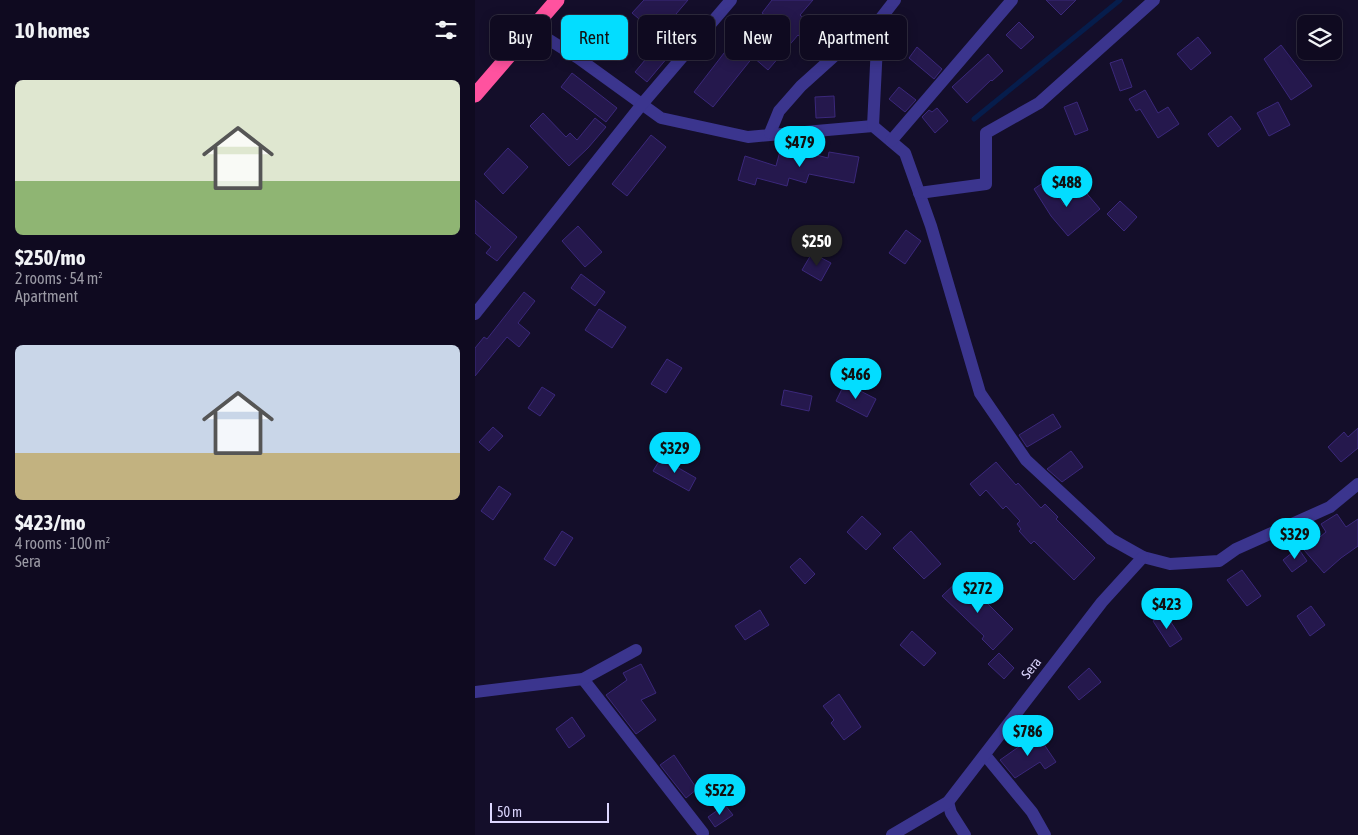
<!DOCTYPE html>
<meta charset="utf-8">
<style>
:root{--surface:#0f0a20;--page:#1d182d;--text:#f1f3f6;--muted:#9b9aa5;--line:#2f2b3e;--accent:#03ddff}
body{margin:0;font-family:"Asap Condensed",sans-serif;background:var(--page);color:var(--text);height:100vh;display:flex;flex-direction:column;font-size:19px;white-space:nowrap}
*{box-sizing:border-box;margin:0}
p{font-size:16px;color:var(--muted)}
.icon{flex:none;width:28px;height:28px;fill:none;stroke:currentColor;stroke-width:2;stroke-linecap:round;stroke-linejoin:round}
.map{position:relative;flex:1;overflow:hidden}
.drawer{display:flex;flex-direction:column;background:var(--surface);width:475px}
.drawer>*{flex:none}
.banner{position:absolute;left:15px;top:15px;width:475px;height:45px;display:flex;gap:10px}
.tools{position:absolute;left:822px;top:15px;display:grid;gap:10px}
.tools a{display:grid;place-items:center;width:45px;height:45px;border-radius:8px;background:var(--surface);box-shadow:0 2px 12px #0003,0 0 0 1px var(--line);font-size:25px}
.scale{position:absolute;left:15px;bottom:12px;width:119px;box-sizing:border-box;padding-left:5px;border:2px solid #ddd7ff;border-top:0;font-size:14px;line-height:18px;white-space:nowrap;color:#ddd7ff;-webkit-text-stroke:4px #140e2a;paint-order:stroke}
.price{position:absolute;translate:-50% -42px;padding:0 11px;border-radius:18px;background:var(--accent);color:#111;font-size:16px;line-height:32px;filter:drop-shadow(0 1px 2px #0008)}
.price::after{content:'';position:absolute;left:50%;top:30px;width:15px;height:11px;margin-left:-8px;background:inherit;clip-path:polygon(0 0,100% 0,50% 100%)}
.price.selected{background:#222;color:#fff}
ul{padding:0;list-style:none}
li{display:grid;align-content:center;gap:10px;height:265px;padding:0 15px}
li span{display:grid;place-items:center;height:155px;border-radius:8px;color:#555}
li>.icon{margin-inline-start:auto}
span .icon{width:90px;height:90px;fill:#fffc;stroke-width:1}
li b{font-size:21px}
h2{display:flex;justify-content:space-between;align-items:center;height:60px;padding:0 15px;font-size:21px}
.pill{padding:0 18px;border-radius:8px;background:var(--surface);box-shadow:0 2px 12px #0003,0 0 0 1px var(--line);font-size:18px;line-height:45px}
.pill.selected{background:var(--accent);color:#111}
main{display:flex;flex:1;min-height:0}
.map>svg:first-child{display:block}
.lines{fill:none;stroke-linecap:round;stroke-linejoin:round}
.stream{stroke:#061d4c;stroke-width:5}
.building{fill:#25184d;stroke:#3b287b}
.minor{stroke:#3b358e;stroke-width:12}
.highway{stroke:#ff529f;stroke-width:15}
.labels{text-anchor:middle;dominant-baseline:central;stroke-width:5;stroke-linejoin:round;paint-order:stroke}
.street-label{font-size:14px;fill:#ddd7ff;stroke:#140e2a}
</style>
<main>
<section class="drawer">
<h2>10 homes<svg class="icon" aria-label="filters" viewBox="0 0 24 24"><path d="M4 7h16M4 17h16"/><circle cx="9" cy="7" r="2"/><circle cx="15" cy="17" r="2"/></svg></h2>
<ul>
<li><span style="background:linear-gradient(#dfe7d0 65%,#8fb573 0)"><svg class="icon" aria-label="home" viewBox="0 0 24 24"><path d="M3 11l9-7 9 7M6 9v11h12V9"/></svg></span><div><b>$250/mo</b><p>2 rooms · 54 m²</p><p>Apartment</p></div></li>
<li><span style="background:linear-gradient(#c9d6e8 70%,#c2b280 0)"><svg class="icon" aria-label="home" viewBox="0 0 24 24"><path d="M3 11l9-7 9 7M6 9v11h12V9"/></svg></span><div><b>$423/mo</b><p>4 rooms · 100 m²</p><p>Sera</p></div></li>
</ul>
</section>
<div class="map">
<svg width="883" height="835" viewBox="0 0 883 835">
<rect width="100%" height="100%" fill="#140e2a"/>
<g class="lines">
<polyline class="stream" points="499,119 645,0"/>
</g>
<g class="building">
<polygon points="169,0 213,0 183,35 157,13"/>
<polygon points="297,0 338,0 325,15 358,44 347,56 323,35 293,70 278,57 238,107 219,92 256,44 263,50 291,16 287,13"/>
<polygon points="571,0 601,0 586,15"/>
<polygon points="544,22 559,37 546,49 531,35"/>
<polygon points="723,37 736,53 716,70 702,54"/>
<polygon points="186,41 198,51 172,82 160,72"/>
<polygon points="806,45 837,86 816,100 789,59"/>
<polygon points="442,47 467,69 459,79 434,58"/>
<polygon points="513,54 528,71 517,81 516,80 492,103 477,87"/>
<polygon points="647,59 657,87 645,91 635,63"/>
<polygon points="97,73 142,108 131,122 86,87"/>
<polygon points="424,87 441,100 430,112 414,99"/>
<polygon points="670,90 683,113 693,107 704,124 683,138 665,109 661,111 654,99"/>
<polygon points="359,96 360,117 341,118 340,97"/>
<polygon points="602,102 613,130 600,135 589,107"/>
<polygon points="803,102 815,125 794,136 782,113"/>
<polygon points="462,108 473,121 460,133 447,117 454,110 457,112"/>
<polygon points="68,113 91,137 95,133 102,140 120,118 131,127 113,148 94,166 55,126"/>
<polygon points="756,116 766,129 743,147 733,134"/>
<polygon points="176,135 191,147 152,196 137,184"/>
<polygon points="33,148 53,167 28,194 9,174"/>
<polygon points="305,151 324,157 326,151 353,158 354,152 384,157 379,183 334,174 331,183 314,178 312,186 282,178 280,185 263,180 270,156 301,166"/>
<polygon points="572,180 589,205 608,189 625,209 593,236 576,216 559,189"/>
<polygon points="0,200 42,237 22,261 11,253 16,247 0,233"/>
<polygon points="645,201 662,217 649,231 632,214"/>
<polygon points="103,226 127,252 110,267 87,241"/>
<polygon points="431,230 446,241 430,264 414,253"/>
<polygon points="337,253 356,263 346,281 327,270"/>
<polygon points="106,274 130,292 120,306 96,288"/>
<polygon points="49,292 60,301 43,323 55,333 44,347 32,337 0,376 0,348 9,337 12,339"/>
<polygon points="124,309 151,327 137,348 110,330"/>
<polygon points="192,359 207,368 191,393 176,384"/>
<polygon points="370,383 401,399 392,417 361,401"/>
<polygon points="67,387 80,395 65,416 53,408"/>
<polygon points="309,390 337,396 334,411 306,405"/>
<polygon points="578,414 586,427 552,447 544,435"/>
<polygon points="18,427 28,436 14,451 4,442"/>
<polygon points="883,428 883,448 866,462 853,447 869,432 873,437"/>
<polygon points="596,451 608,467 587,482 572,469"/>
<polygon points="186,458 221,478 214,491 178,471"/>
<polygon points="521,462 541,485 543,483 566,508 570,504 583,517 581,519 620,558 599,580 559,541 556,544 544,531 546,529 542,524 545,521 531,506 528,509 511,490 505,496 495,484"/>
<polygon points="24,486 36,494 18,520 6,511"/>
<polygon points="862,514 871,527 883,519 883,546 866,558 849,573 829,550 851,532 846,524"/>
<polygon points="387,516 406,534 391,550 372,532"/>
<polygon points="87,531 98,538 80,566 69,559"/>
<polygon points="436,531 466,564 449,579 418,548"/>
<polygon points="823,548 832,561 817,572 808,560"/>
<polygon points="325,558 340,574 330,584 315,567"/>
<polygon points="767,570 786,596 772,606 752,580"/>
<polygon points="484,580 504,600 506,597 538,629 518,650 507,639 509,636 467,596"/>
<polygon points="836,606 850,625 835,636 822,616"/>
<polygon points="285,610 294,625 270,640 260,626"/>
<polygon points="690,613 707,639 695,647 678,621"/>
<polygon points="437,631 461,653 449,666 425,645"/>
<polygon points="524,653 539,668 529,679 513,664"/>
<polygon points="166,664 181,693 166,700 181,720 161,734 131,695 152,680 148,673"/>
<polygon points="614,668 626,682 604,700 593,687"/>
<polygon points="364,694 386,727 369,740 356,723 359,720 348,706"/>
<polygon points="97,717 110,736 94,748 81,729"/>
<polygon points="562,734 581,762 570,769 565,762 540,778 525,760"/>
<polygon points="199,755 222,789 211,798 185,765"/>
<polygon points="250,805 258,815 240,827 233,817"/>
</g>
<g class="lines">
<g class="minor">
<polyline points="57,29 103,58 186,118 273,137 398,126 430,153 456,226 505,393 551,460 636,539 668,557 695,564 744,561 761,549 855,507 883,484"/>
<polyline points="398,126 402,45 399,27"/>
<polyline points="295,133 304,111 326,86 387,31 399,27 420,0"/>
<polyline points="416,141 537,0"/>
<polyline points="444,193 511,184 511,133 564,103 679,0"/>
<polyline points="0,314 168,103 256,0"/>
<polyline points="108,679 228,833"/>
<polyline points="0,692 108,679 161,650"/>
<polyline points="510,755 557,812 570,835"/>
<polyline points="473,802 476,813 490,835"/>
<polyline points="417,835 473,802 627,602 668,557"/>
</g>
<polyline class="highway" points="0,95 82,0"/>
</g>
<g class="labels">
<g class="street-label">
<text transform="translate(556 668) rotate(-52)">Sera</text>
</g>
</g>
</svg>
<div class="tools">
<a><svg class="icon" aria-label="layers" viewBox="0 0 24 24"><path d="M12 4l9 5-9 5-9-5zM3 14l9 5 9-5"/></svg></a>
</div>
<div class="scale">50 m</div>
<b class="price" style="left:325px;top:168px">$479</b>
<b class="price" style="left:592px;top:208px">$488</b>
<b class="price selected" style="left:342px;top:267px">$250</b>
<b class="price" style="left:381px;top:400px">$466</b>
<b class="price" style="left:200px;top:474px">$329</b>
<b class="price" style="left:820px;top:560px">$329</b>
<b class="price" style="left:503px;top:614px">$272</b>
<b class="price" style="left:692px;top:630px">$423</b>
<b class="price" style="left:553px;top:757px">$786</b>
<b class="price" style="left:245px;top:816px">$522</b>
<div class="banner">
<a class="pill">Buy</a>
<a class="pill selected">Rent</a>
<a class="pill">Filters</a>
<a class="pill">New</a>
<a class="pill">Apartment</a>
</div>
</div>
</main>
